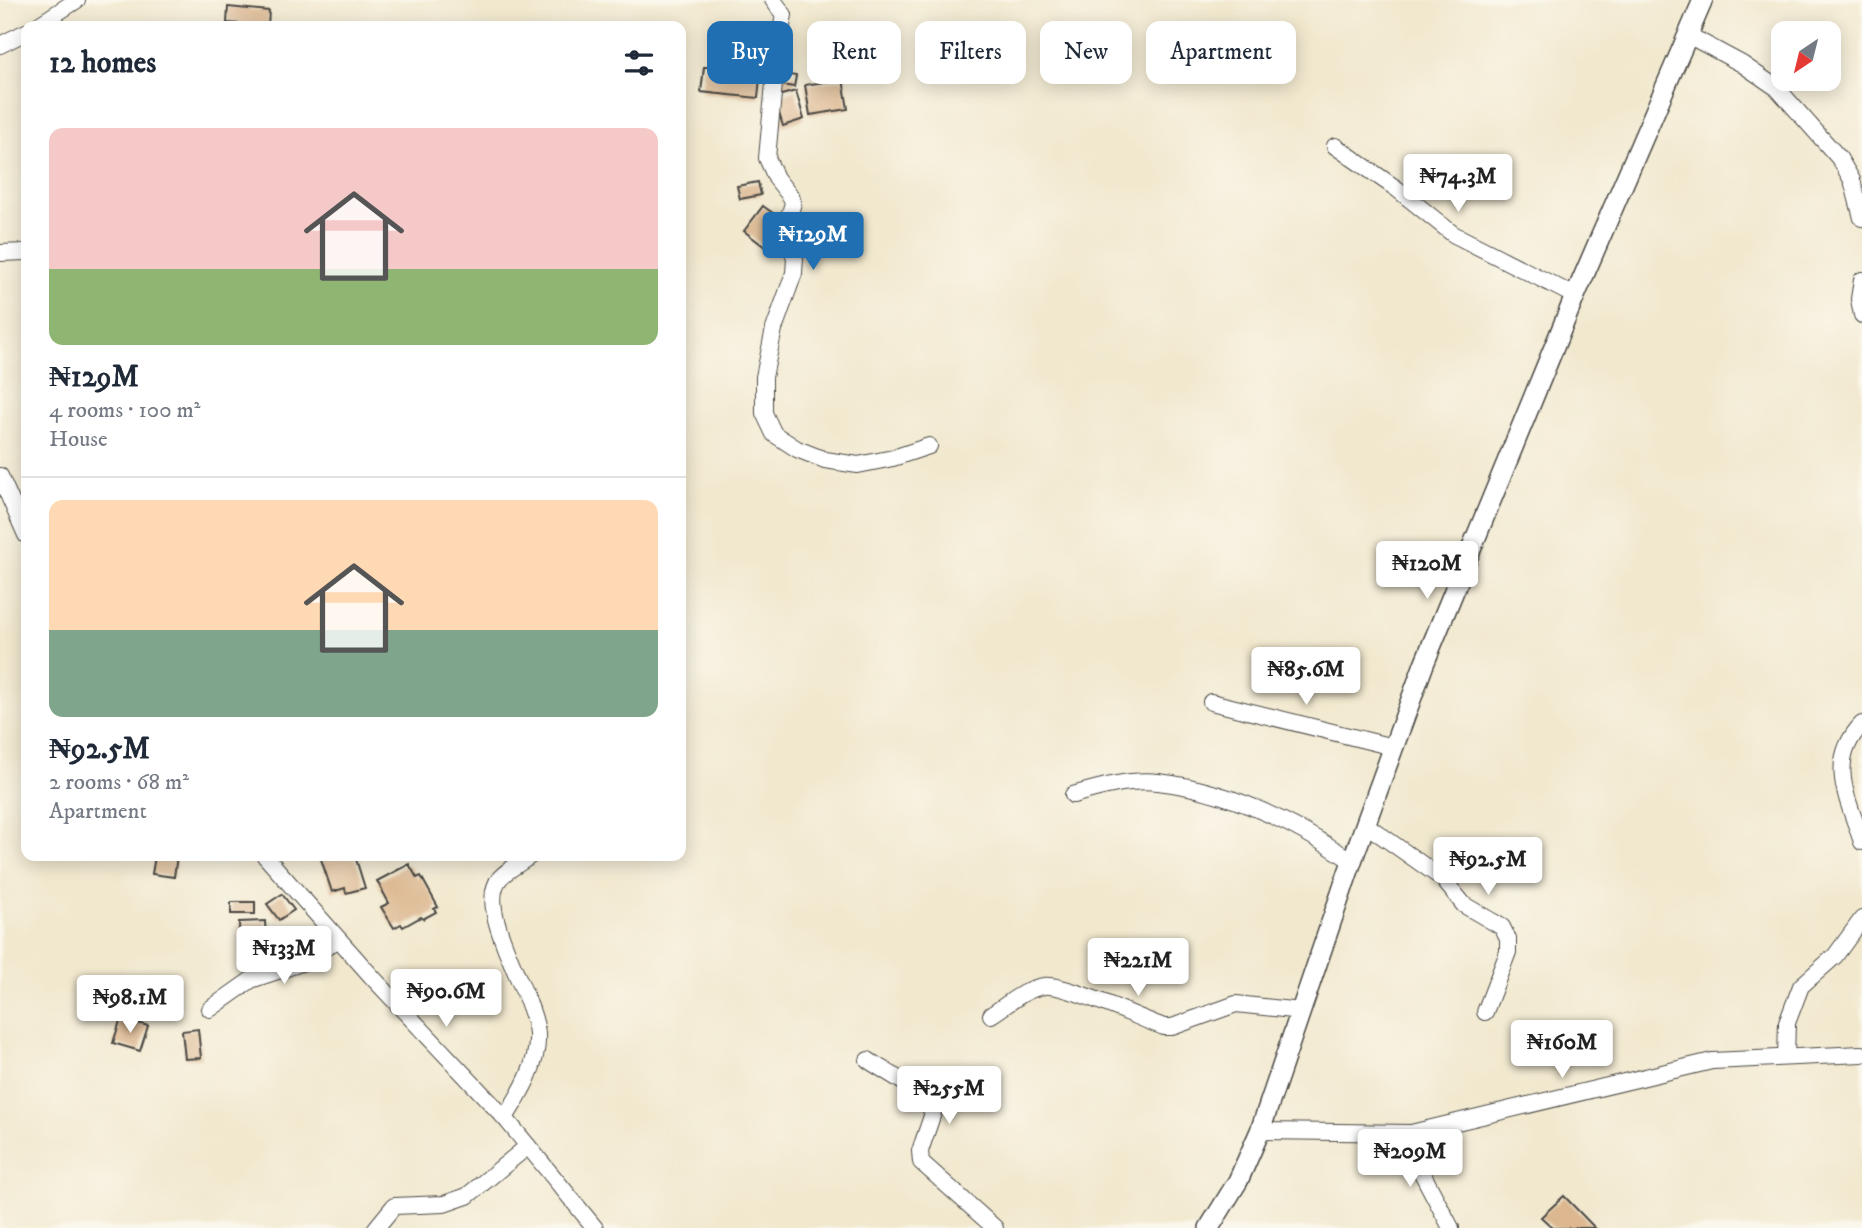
<!DOCTYPE html>
<meta charset="utf-8">
<style>
:root{--surface:#fff;--page:#f6f6f7;--text:#1f2937;--muted:#747a83;--line:#e0e1e3;--accent:#1f6fb2}
body{margin:0;font-family:"IM FELL DW Pica",serif;background:var(--page);color:var(--text);height:100vh;display:flex;flex-direction:column;font-size:26px;white-space:nowrap}
*{box-sizing:border-box;margin:0}
p{font-size:23px;color:var(--muted)}
.icon{flex:none;width:38px;height:38px;fill:none;stroke:currentColor;stroke-width:2;stroke-linecap:round;stroke-linejoin:round}
.map{position:relative;flex:1;overflow:hidden}
.drawer{position:absolute;left:21px;top:21px;width:665px;height:840px;display:flex;flex-direction:column;background:var(--surface);border-radius:14px;box-shadow:0 4px 18px #0003}
.drawer>*{flex:none}
.hud{position:absolute;left:707px;top:21px;width:665px;height:63px;display:flex;gap:14px}
.needle{width:46px;rotate:215deg}
.controls{position:absolute;left:1771px;top:21px;display:grid;gap:14px}
.controls a{display:grid;place-items:center;width:70px;height:70px;border-radius:14px;background:var(--surface);box-shadow:0 4px 18px #0003;font-size:35px}
.price{position:absolute;translate:-50% -60px;padding:0 16px;border-radius:7px;background:#fff;color:#222;font-size:23px;line-height:46px;filter:drop-shadow(0 2px 4px #0008)}
.price::after{content:'';position:absolute;left:50%;top:42px;width:21px;height:16px;margin-left:-10px;background:inherit;clip-path:polygon(0 0,100% 0,50% 100%)}
.price.active{background:var(--accent);color:#fff}
ul{padding:0;list-style:none}
li{display:grid;align-content:center;gap:14px;height:371px;padding:0 28px}
li+li{border-top:2px solid var(--line)}
li span{display:grid;place-items:center;height:217px;border-radius:14px;color:#555}
li>.icon{margin-inline-start:auto}
span .icon{width:126px;height:126px;fill:#fffc;stroke-width:1}
li b{font-size:30px}
h2{display:flex;justify-content:space-between;align-items:center;height:84px;padding:0 28px;font-size:30px}
.chip{padding:0 24px;border-radius:14px;background:var(--surface);box-shadow:0 4px 18px #0003;font-size:24px;line-height:63px}
.chip.active{background:var(--accent);color:#fff}
.map>svg:first-child{display:block}
.building{fill:#dcb790}
.lines{fill:none;stroke-linecap:round;stroke-linejoin:round}
.minor-casing{stroke:#494743;stroke-width:18}
.major-casing{stroke:#494743;stroke-width:22}
.minor{stroke:#fff;stroke-width:16}
.major{stroke:#fff;stroke-width:19}
</style>
<div class="map">
<svg width="1862" height="1228" viewBox="0 0 1862 1228">
<rect width="100%" height="100%" fill="#fbf7ec"/>
<filter id="ink" filterUnits="userSpaceOnUse"><feTurbulence type="fractalNoise" baseFrequency=".0143" numOctaves="2"/><feDisplacementMap in="SourceGraphic" scale="14" xChannelSelector="R" yChannelSelector="G"/><feConvolveMatrix kernelMatrix="1 2 1 2 8 2 1 2 1" color-interpolation-filters="sRGB"/></filter>
<filter id="wash" filterUnits="userSpaceOnUse"><feTurbulence type="fractalNoise" baseFrequency=".00686" numOctaves="4" result="noise"/><feDisplacementMap in="SourceGraphic" scale="28" xChannelSelector="R" yChannelSelector="G"/><feGaussianBlur stdDeviation="1.57" result="paint"/><feColorMatrix in="noise" values="0 0 0 0 0 0 0 0 0 0 0 0 0 0 0 0 0 1.4 0 .05"/><feComposite in="paint" operator="in"/></filter>
<g filter="url(#wash)">
<rect width="100%" height="100%" fill="#f1e8ce"/>
<g id="blocks">
<g class="building">
<polygon points="228,7 269,11 268,26 227,23"/>
<polygon points="863,27 886,42 871,65 848,50"/>
<polygon points="730,59 748,61 748,65 761,67 758,98 701,92 704,67 709,67 709,61 730,63"/>
<polygon points="783,74 796,76 794,87 781,85"/>
<polygon points="843,79 848,109 810,115 805,85"/>
<polygon points="796,91 804,119 783,126 774,97"/>
<polygon points="758,182 761,195 740,199 737,186"/>
<polygon points="763,206 784,221 765,247 744,231"/>
<polygon points="155,856 177,856 174,877 152,874"/>
<polygon points="320,856 355,856 365,888 346,893 345,888 332,892"/>
<polygon points="409,864 417,878 421,876 438,907 434,909 436,912 423,919 421,917 403,927 401,924 394,928 381,907 389,903 377,881"/>
<polygon points="282,894 294,910 279,920 267,904"/>
<rect x="231" y="902" width="24" height="12"/>
<polygon points="265,921 267,959 240,961 239,922"/>
<polygon points="121,1018 148,1026 140,1051 113,1043"/>
<polygon points="198,1029 201,1058 185,1059 182,1031"/>
<polygon points="1564,1196 1595,1228 1553,1228 1541,1217"/>
</g>
</g>
</g>
<g filter="url(#ink)">
<use href="#blocks" fill-opacity="0" stroke="#494743" stroke-width="2"/>
<g class="lines">
<g class="minor-casing">
<g id="minor">
<polyline points="773,0 784,15 777,51 767,158 776,178 791,197 793,203 786,226 795,259 794,273 774,329 764,377 764,413 774,434 797,449 825,460 858,465 893,458 929,446"/>
<polyline points="37,26 77,0"/>
<polyline points="1688,35 1742,64 1777,88 1839,158 1852,180 1862,218"/>
<polyline points="0,45 26,32"/>
<polyline points="1335,146 1397,189 1453,234 1575,296"/>
<polyline points="0,253 26,252"/>
<polyline points="1862,280 1859,299 1862,315"/>
<polyline points="0,476 26,535"/>
<polyline points="1211,702 1393,747"/>
<path d="M1862,724C1826,762 1848,798 1862,842"/>
<path d="M1073,795C1100,787 1130,779 1158,782C1229,790 1294,822 1352,861"/>
<polyline points="1365,824 1443,879 1464,905 1502,927 1508,939 1508,952 1485,1012"/>
<polyline points="265,856 373,978 505,1118 595,1228"/>
<polyline points="210,1009 251,980 307,961 338,939"/>
<path d="M991,1015C1007,1005 1026,988 1044,986C1064,983 1141,1019 1164,1027H1172L1236,1004L1301,1011"/>
<polyline points="1786,1057 1787,1023 1801,986 1835,956 1862,919"/>
<path d="M868,1060C890,1075 921,1088 933,1113L920,1151L921,1162L995,1228"/>
<path d="M505,1118C520,1094 539,1064 537,1034C535,996 473,909 500,878C508,869 521,863 530,856"/>
<polyline points="1260,1131 1411,1133 1712,1061 1862,1054"/>
<polyline points="1411,1133 1421,1171 1451,1228"/>
<polyline points="376,1228 394,1206 444,1204 467,1196 528,1146"/>
</g>
</g>
<g class="major-casing">
<polyline id="major" points="1209,1228 1238,1181 1260,1131 1352,861 1424,664 1575,296 1703,0"/>
</g>
<use href="#minor" class="minor"/>
<use href="#major" class="major"/>
</g>
</g>
</svg>
<div class="controls">
<a><svg class="needle" viewBox="-14 -14 28 28"><path d="M0-13l5 13h-10z" fill="#e53935"/><path d="M0 13l5-13h-10z" fill="#747a83"/></svg></a>
</div>
<b class="price" style="left:1458px;top:214px">₦74.3M</b>
<b class="price active" style="left:813px;top:272px">₦129M</b>
<b class="price" style="left:1427px;top:601px">₦120M</b>
<b class="price" style="left:1306px;top:707px">₦85.6M</b>
<b class="price" style="left:1488px;top:897px">₦92.5M</b>
<b class="price" style="left:284px;top:986px">₦133M</b>
<b class="price" style="left:1138px;top:998px">₦221M</b>
<b class="price" style="left:446px;top:1029px">₦90.6M</b>
<b class="price" style="left:130px;top:1035px">₦98.1M</b>
<b class="price" style="left:1562px;top:1080px">₦160M</b>
<b class="price" style="left:949px;top:1126px">₦255M</b>
<b class="price" style="left:1410px;top:1189px">₦209M</b>
<div class="hud">
<a class="chip active">Buy</a>
<a class="chip">Rent</a>
<a class="chip">Filters</a>
<a class="chip">New</a>
<a class="chip">Apartment</a>
</div>
<section class="drawer">
<h2>12 homes<svg class="icon" aria-label="filters" viewBox="0 0 24 24"><path d="M4 7h16M4 17h16"/><circle cx="9" cy="7" r="2"/><circle cx="15" cy="17" r="2"/></svg></h2>
<ul>
<li><span style="background:linear-gradient(#f6c9c9 65%,#8fb573 0)"><svg class="icon" aria-label="home" viewBox="0 0 24 24"><path d="M3 11l9-7 9 7M6 9v11h12V9"/></svg></span><div><b>₦129M</b><p>4 rooms · 100 m²</p><p>House</p></div></li>
<li><span style="background:linear-gradient(#ffd9b3 60%,#7fa58c 0)"><svg class="icon" aria-label="home" viewBox="0 0 24 24"><path d="M3 11l9-7 9 7M6 9v11h12V9"/></svg></span><div><b>₦92.5M</b><p>2 rooms · 68 m²</p><p>Apartment</p></div></li>
</ul>
</section>
</div>
